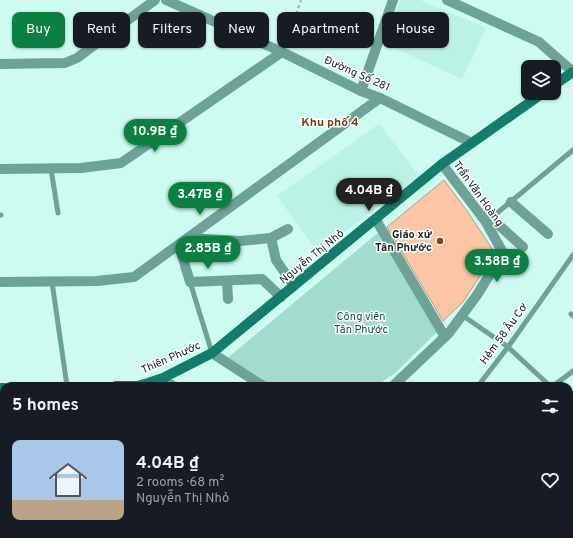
<!DOCTYPE html>
<meta charset="utf-8">
<style>
:root{--surface:#171b24;--page:#20242c;--text:#f1f3f6;--muted:#9ea1a6;--accent:#0b8043}
body{margin:0;font-family:Overpass,sans-serif;background:var(--page);color:var(--text);height:100vh;display:flex;flex-direction:column;font-size:15px;white-space:nowrap}
*{box-sizing:border-box;margin:0}
p{font-size:13px;color:var(--muted)}
.icon{flex:none;width:22px;height:22px;fill:none;stroke:currentColor;stroke-width:2;stroke-linecap:round;stroke-linejoin:round}
.map{position:relative;flex:1;overflow:hidden}
.drawer{position:absolute;left:0px;top:382px;width:573px;height:156px;display:flex;flex-direction:column;background:var(--surface);border-radius:12px 12px 0 0;box-shadow:0 1px 3px #0004}
.drawer>*{flex:none}
.guide{position:absolute;left:12px;top:12px;width:549px;height:36px;display:flex;gap:8px}
.tools{position:absolute;left:521px;top:60px;display:grid;gap:8px}
.tools a{display:grid;place-items:center;width:40px;height:40px;border-radius:8px;background:var(--surface);box-shadow:0 1px 3px #0004;font-size:20px}
.price{position:absolute;translate:-50% -34px;padding:0 9px;border-radius:14px;background:var(--accent);color:#fff;font-size:13px;line-height:26px;filter:drop-shadow(0 1px 2px #0008)}
.price::after{content:'';position:absolute;left:50%;top:24px;width:12px;height:9px;margin-left:-6px;background:inherit;clip-path:polygon(0 0,100% 0,50% 100%)}
.price.current{background:#222;color:#fff}
ul{padding:0;list-style:none}
li{display:flex;align-items:center;gap:12px;height:100px;padding:0 12px}
li span{display:grid;place-items:center;flex:none;width:112px;height:80px;border-radius:8px;color:#555}
li>.icon{margin-inline-start:auto}
span .icon{width:48px;height:48px;fill:#fffc;stroke-width:1}
li b{font-size:17px}
h2{display:flex;justify-content:space-between;align-items:center;height:48px;padding:0 12px;font-size:17px}
.pill{padding:0 14px;border-radius:8px;background:var(--surface);box-shadow:0 1px 3px #0004;font-size:14px;line-height:36px}
.pill.current{background:var(--accent);color:#fff}
.map>svg:first-child{display:block}
.built{fill:#baf2e4}
.green{fill:#a2dcce}
.building{fill:#fcc5a4;stroke:#bd9a87}
.lines{fill:none;stroke-linecap:round;stroke-linejoin:round}
.path{stroke:#93b9af;stroke-width:2;stroke-dasharray:3 3;stroke-linecap:butt}
.lane{stroke:#6ca396;stroke-width:5}
.street{stroke:#6ca396;stroke-width:10}
.secondary{stroke:#137d6c;stroke-width:10}
.poi-dot{fill:#844111;stroke:#fff;stroke-width:1.5}
.labels{text-anchor:middle;dominant-baseline:central;stroke-width:3;stroke-linejoin:round;paint-order:stroke}
.street-label{font-size:11px;fill:#0f211d;stroke:#fff}
.poi-label{font-size:11px;font-weight:bold;fill:#0f211d;stroke:#fff;text-anchor:end}
.park-label{font-size:11px;fill:#165448;stroke:#fff}
.neighbourhood-label{font-size:12px;font-weight:bold;fill:#773b0f;stroke:#fff}
</style>
<div class="map">
<svg width="573" height="538" viewBox="0 0 573 538">
<rect width="100%" height="100%" fill="#cdfbef"/>
<g class="built">
<polygon points="400,0 420,0 486,28 462,79 386,44"/>
<polygon points="379,124 419,176 318,252 277,196"/>
</g>
<polygon class="green" points="379,232 437,332 395,373 376,386 271,386 224,361"/>
<polygon class="building" points="444,180 467,211 495,253 463,302 443,321 387,227"/>
<g class="lines">
<polyline class="path" points="286,42 301,0"/>
<g class="lane">
<polyline points="51,169 58,213"/>
<polyline points="0,215 1,215"/>
<polyline points="490,219 573,150"/>
<polyline points="52,282 67,386"/>
<polyline points="190,282 212,353"/>
<polyline points="571,314 573,316"/>
<polyline points="462,315 508,347 550,386"/>
<polyline points="164,378 178,386"/>
<polyline points="478,386 508,347 573,255"/>
<polyline points="553,386 573,371"/>
<polyline points="569,424 573,427"/>
<polyline points="569,485 573,481"/>
<polyline points="387,534 389,538"/>
<polyline points="561,534 567,538"/>
<polyline points="211,538 212,534"/>
<polyline points="276,538 276,534"/>
<polyline points="318,538 320,534"/>
<polyline points="337,538 343,534"/>
<polyline points="441,538 445,534"/>
</g>
<g class="street">
<polyline points="166,0 282,52 361,91 380,98 472,143"/>
<polyline points="447,0 539,42 573,72"/>
<polyline points="0,64 65,63 77,58 155,0"/>
<polyline points="361,91 393,0"/>
<polyline points="0,169 81,168 121,163 282,52"/>
<polyline points="511,202 548,234"/>
<polyline points="491,218 523,247"/>
<polyline points="376,220 445,337"/>
<polyline points="188,238 240,241 271,238 288,229"/>
<polyline points="271,238 276,260 294,286"/>
<polyline points="179,245 190,282 262,279 281,297"/>
<polyline points="227,281 228,299"/>
<polyline points="0,282 97,281 134,277 380,98"/>
<polyline points="212,353 263,386"/>
<polyline points="393,386 449,333 477,295 503,253 486,222 442,164"/>
<polyline points="0,461 4,461"/>
<polyline points="0,486 4,486"/>
<polyline points="38,538 39,534"/>
<polyline points="116,538 117,534"/>
</g>
<g class="secondary">
<polyline points="554,85 573,72"/>
<polyline points="116,386 137,386 148,383 163,378 212,353 442,164 543,93"/>
<polyline points="0,388 4,388"/>
</g>
</g>
<circle class="poi-dot" cx="440" cy="241" r="4"/>
<g class="labels">
<g class="street-label">
<text transform="translate(357 74) rotate(24)">Đường Số 281</text>
<text transform="translate(478 194) rotate(54)">Trần Văn Hoàng</text>
<text transform="translate(312 257) rotate(-39)">Nguyễn Thị Nhỏ</text>
<text transform="translate(504 334) rotate(-54)">Hẻm 58 Âu Cơ</text>
<text transform="translate(171 358) rotate(-24)">Thiên Phước</text>
</g>
<g class="poi-label">
<text x="432" y="235">Giáo xứ<tspan x="432" dy="13">Tân Phước</tspan></text>
</g>
<g class="park-label">
<text x="361" y="317">Công viên<tspan x="361" dy="13">Tân Phước</tspan></text>
</g>
<g class="neighbourhood-label">
<text x="330" y="123">Khu phố 4</text>
</g>
</g>
</svg>
<div class="tools">
<a><svg class="icon" aria-label="layers" viewBox="0 0 24 24"><path d="M12 4l9 5-9 5-9-5zM3 14l9 5 9-5"/></svg></a>
</div>
<b class="price" style="left:155px;top:153px">10.9B ₫</b>
<b class="price current" style="left:369px;top:212px">4.04B ₫</b>
<b class="price" style="left:200px;top:216px">3.47B ₫</b>
<b class="price" style="left:208px;top:270px">2.85B ₫</b>
<b class="price" style="left:497px;top:283px">3.58B ₫</b>
<div class="guide">
<a class="pill current">Buy</a>
<a class="pill">Rent</a>
<a class="pill">Filters</a>
<a class="pill">New</a>
<a class="pill">Apartment</a>
<a class="pill">House</a>
</div>
<section class="drawer">
<h2>5 homes<svg class="icon" aria-label="filters" viewBox="0 0 24 24"><path d="M4 7h16M4 17h16"/><circle cx="9" cy="7" r="2"/><circle cx="15" cy="17" r="2"/></svg></h2>
<ul>
<li><span style="background:linear-gradient(#a9c7e8 75%,#b9a48a 0)"><svg class="icon" aria-label="home" viewBox="0 0 24 24"><path d="M3 11l9-7 9 7M6 9v11h12V9"/></svg></span><div><b>4.04B ₫</b><p>2 rooms · 68 m²</p><p>Nguyễn Thị Nhỏ</p></div><svg class="icon" aria-label="heart" viewBox="0 0 24 24"><path d="M12 20l-8-8c-3-5 5-10 8-4 3-6 11-1 8 4z"/></svg></li>
</ul>
</section>
</div>
